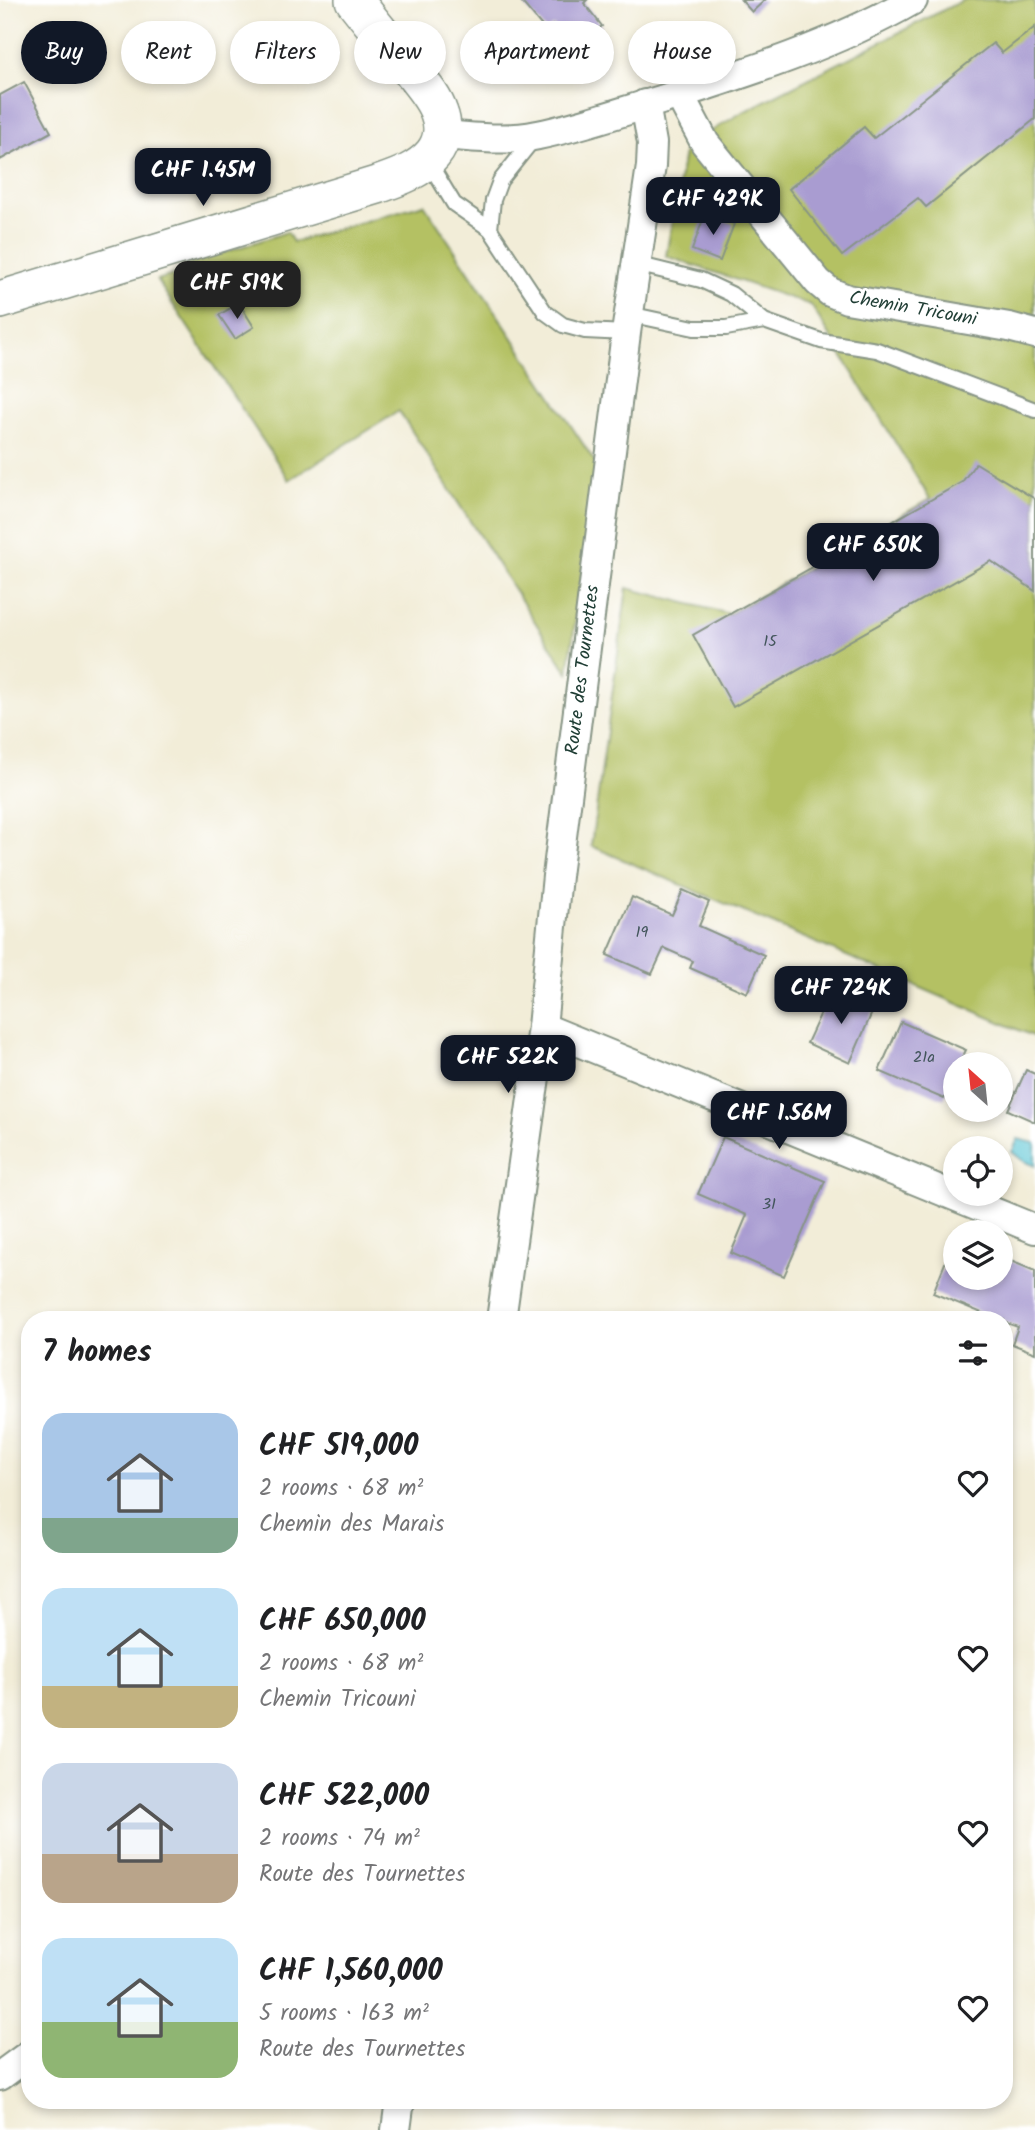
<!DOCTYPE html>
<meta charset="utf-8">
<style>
:root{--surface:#fff;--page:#f6f6f6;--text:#202124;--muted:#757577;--accent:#111827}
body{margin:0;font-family:Kalam,sans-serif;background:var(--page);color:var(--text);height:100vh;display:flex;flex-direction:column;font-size:26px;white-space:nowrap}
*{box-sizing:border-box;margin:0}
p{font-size:23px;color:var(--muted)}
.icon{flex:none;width:38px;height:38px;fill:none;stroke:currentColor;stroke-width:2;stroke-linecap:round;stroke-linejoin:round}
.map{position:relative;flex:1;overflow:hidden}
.panel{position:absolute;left:21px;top:1311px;width:992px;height:798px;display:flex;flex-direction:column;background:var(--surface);border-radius:28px;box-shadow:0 4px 10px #0003}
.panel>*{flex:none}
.banner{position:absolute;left:21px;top:21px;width:994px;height:63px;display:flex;gap:14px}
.needle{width:46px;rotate:333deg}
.tools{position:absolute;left:943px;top:1052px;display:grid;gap:14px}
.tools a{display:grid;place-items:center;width:70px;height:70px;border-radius:50%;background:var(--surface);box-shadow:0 4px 10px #0003;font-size:35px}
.price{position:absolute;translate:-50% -60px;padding:0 16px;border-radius:14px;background:var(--accent);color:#fff;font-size:23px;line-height:46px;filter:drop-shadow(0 2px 4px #0008)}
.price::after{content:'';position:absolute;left:50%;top:42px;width:21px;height:16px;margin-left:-10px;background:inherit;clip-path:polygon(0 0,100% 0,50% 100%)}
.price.current{background:#222;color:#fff}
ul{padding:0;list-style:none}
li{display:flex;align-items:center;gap:21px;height:175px;padding:0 21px}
li span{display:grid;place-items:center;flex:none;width:196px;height:140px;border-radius:21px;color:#555}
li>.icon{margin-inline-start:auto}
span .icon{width:84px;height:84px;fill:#fffc;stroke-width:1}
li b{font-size:30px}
h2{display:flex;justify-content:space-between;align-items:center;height:84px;padding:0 21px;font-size:30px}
.tag{padding:0 24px;border-radius:32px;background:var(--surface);box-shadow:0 4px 10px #0003;font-size:24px;line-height:63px}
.tag.current{background:var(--accent);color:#fff}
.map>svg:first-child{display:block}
.green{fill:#b4c163;stroke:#6a7f4c;stroke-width:2}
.water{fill:#5ac5d4;stroke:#3c8184;stroke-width:2}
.building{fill:#a99cd1}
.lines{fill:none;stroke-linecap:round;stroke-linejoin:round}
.service-casing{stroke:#889586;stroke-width:18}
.minor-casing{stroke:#889586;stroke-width:32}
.tertiary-casing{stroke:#889586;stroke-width:40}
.service{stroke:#fff;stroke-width:14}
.minor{stroke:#fff;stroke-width:28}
.tertiary{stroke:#fff;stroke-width:37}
.labels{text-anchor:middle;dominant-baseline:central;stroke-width:5;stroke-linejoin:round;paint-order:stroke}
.number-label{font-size:16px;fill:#42555b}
.street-label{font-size:19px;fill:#1f3d34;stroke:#fff}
</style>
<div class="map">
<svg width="1035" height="2130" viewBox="0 0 1035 2130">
<rect width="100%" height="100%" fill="#fff"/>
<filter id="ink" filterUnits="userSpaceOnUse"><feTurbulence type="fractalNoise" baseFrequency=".0143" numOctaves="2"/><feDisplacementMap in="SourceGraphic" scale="14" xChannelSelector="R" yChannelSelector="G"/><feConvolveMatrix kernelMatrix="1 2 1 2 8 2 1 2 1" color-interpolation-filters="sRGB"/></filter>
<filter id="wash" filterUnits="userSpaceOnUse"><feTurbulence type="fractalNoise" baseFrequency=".00686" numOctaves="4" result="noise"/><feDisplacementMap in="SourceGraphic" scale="28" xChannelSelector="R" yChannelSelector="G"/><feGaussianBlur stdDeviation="1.57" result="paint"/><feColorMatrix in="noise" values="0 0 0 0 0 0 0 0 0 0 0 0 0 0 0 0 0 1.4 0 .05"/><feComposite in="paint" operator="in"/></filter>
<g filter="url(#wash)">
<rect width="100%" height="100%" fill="#f2edd8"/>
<g class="green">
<polygon points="963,0 1035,0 1035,1037 591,846 627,588 729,614 930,499 811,305 666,256 685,147 741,113"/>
<polygon points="424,204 597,465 568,673 399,411 289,480 157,280 189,270 186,265 287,232 293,242"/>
</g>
<polygon class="water" points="1018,1139 1035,1143 1035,1166 1022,1160 1012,1152"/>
<g id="blocks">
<g class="building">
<polygon points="520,0 587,0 584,3 602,26 574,50 553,25 546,31"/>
<polygon points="741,0 765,0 752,12"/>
<polygon points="1035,27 1035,119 926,207 918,198 842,256 789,189 864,127 874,138 993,43 1002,53"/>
<polygon points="24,82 51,132 0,160 0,95"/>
<polygon points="705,214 734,224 720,261 692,250"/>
<polygon points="239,303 254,327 235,339 219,315"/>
<polygon points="976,463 1035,499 1035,591 991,561 733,707 693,635 962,482"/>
<polygon points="683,890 709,902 699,926 764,955 747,993 690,968 693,961 664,948 652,974 607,955 632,897 672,915"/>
<polygon points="832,989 874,1008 850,1063 807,1043"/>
<polygon points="901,1022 966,1050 959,1064 956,1064 956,1073 944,1099 879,1071"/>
<polygon points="1026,1070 1035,1074 1035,1122 1008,1110"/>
<polygon points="723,1137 825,1181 784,1276 731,1253 747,1215 698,1194"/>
<polygon points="955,1238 956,1278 1001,1278 1001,1257 1035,1271 1035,1353 1012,1344 1018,1327 1004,1322 1004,1320 999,1320 933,1293"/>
</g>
</g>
</g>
<g filter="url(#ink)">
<use href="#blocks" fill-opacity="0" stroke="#889586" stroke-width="2"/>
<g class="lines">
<g class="service-casing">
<g id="service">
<polyline points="428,161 454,204 490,229 545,312 563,325 585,331 626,333"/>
<polyline points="490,229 493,200 500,181 536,136"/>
<polyline points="636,264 701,280 731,294 764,321 821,341 877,350 1035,410"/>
<polyline points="629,314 694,328 726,328 764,321"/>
</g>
</g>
<g class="minor-casing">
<g id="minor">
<polyline points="679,94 705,143 818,282 830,292 847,299 1009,327 1035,334"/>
<path d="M442,135C474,137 506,142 538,135C579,127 620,112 661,100C746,73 835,45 913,0"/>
<polyline points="542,1027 1035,1229"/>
<polyline points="501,1320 542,1027 557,876 626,333 651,166 652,143 645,104"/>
<polyline points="0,2076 30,2054"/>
<polyline points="396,2130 400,2100"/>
</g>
</g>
<g class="tertiary-casing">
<path id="tertiary" d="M0,300L377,185C397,178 419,171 433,154C443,142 444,126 439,113C434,97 419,81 409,68C390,45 372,23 354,0"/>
</g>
<use href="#service" class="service"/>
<use href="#minor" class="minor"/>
<use href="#tertiary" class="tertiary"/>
</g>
</g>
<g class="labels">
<g class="number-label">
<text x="770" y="641">15</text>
<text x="642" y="932">19</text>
<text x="924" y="1057">21a</text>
<text x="769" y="1204">31</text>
</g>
<g class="street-label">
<text transform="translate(913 309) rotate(10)">Chemin Tricouni</text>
<text transform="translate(583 670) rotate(-83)">Route des Tournettes</text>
</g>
</g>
</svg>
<div class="tools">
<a><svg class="needle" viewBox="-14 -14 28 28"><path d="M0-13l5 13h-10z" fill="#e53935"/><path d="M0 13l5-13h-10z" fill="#757577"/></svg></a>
<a><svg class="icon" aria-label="locate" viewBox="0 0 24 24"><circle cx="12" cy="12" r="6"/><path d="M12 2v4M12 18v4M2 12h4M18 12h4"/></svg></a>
<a><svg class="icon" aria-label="layers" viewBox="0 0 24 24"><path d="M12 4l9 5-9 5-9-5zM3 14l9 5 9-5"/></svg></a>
</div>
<b class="price" style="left:203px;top:208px">CHF 1.45M</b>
<b class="price" style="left:713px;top:237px">CHF 429K</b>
<b class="price current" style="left:237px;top:321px">CHF 519K</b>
<b class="price" style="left:873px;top:583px">CHF 650K</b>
<b class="price" style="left:841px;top:1026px">CHF 724K</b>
<b class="price" style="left:508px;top:1095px">CHF 522K</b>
<b class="price" style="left:779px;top:1151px">CHF 1.56M</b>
<div class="banner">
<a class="tag current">Buy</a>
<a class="tag">Rent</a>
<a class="tag">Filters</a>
<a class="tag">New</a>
<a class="tag">Apartment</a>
<a class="tag">House</a>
</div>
<section class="panel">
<h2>7 homes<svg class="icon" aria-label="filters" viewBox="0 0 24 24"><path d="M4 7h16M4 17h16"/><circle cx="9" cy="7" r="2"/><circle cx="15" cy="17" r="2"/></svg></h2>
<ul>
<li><span style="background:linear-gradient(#a9c7e8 75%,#7fa58c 0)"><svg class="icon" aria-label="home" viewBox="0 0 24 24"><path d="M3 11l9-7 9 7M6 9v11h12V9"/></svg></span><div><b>CHF 519,000</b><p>2 rooms · 68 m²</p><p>Chemin des Marais</p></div><svg class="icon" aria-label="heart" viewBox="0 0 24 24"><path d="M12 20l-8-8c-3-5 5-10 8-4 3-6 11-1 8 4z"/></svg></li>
<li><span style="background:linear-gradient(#bfe0f5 70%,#c2b280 0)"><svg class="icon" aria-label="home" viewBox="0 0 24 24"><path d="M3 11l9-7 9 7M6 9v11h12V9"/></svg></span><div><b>CHF 650,000</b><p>2 rooms · 68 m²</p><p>Chemin Tricouni</p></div><svg class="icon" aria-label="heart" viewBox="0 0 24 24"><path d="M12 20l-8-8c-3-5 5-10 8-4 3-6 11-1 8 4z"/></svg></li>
<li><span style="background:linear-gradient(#c9d6e8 65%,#b9a48a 0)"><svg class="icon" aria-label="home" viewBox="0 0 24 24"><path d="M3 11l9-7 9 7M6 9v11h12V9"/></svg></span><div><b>CHF 522,000</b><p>2 rooms · 74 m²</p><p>Route des Tournettes</p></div><svg class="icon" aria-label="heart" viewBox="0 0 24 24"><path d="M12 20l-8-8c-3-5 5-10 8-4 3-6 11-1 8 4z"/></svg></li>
<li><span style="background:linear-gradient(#bfe0f5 60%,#8fb573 0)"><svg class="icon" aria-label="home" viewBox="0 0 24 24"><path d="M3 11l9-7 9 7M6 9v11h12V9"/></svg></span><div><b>CHF 1,560,000</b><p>5 rooms · 163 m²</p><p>Route des Tournettes</p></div><svg class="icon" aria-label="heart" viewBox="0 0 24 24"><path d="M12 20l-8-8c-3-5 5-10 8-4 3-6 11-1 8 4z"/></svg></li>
</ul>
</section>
</div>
